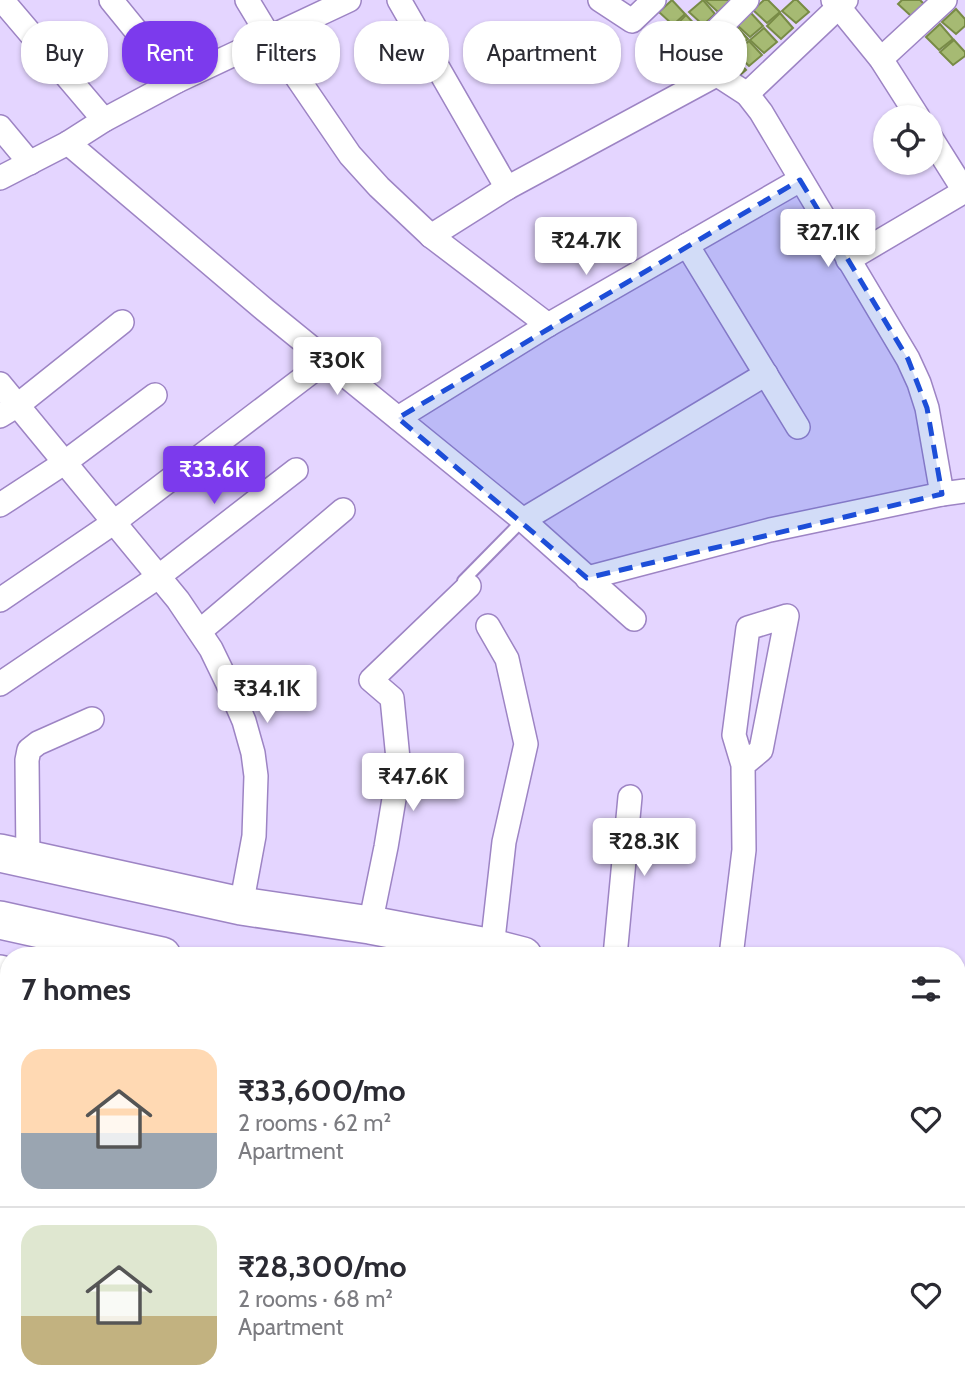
<!DOCTYPE html>
<meta charset="utf-8">
<style>
:root{--surface:#fff;--page:#f2f2f3;--text:#2b2b33;--muted:#7c7c81;--line:#e1e1e2;--accent:#7c3aed}
body{margin:0;font-family:Cabin,sans-serif;background:var(--page);color:var(--text);height:100vh;display:flex;flex-direction:column;font-size:26px;white-space:nowrap}
*{box-sizing:border-box;margin:0}
p{font-size:23px;color:var(--muted)}
.icon{flex:none;width:38px;height:38px;fill:none;stroke:currentColor;stroke-width:2;stroke-linecap:round;stroke-linejoin:round}
.map{position:relative;flex:1;overflow:hidden}
.panel{position:absolute;left:0px;top:947px;width:966px;height:450px;display:flex;flex-direction:column;background:var(--surface);border-radius:28px 28px 0 0;box-shadow:0 2px 5px #0004}
.panel>*{flex:none}
.top-card{position:absolute;left:21px;top:21px;width:924px;height:63px;display:flex;gap:14px}
.buttons{position:absolute;left:873px;top:105px;display:grid;gap:14px}
.buttons a{display:grid;place-items:center;width:70px;height:70px;border-radius:50%;background:var(--surface);box-shadow:0 2px 5px #0004;font-size:35px}
.price{position:absolute;translate:-50% -60px;padding:0 16px;border-radius:7px;background:#fff;color:#222;font-size:23px;line-height:46px;filter:drop-shadow(0 2px 4px #0008)}
.price::after{content:'';position:absolute;left:50%;top:42px;width:21px;height:16px;margin-left:-10px;background:inherit;clip-path:polygon(0 0,100% 0,50% 100%)}
.price.active{background:var(--accent);color:#fff}
ul{padding:0;list-style:none}
li{display:flex;align-items:center;gap:21px;height:175px;padding:0 21px}
li+li{border-top:2px solid var(--line)}
li span{display:grid;place-items:center;flex:none;width:196px;height:140px;border-radius:21px;color:#555}
li>.icon{margin-inline-start:auto}
span .icon{width:84px;height:84px;fill:#fffc;stroke-width:1}
li b{font-size:30px}
h2{display:flex;justify-content:space-between;align-items:center;height:84px;padding:0 21px;font-size:30px}
.tag{padding:0 24px;border-radius:28px;background:var(--surface);box-shadow:0 2px 5px #0004;font-size:24px;line-height:63px}
.tag.active{background:var(--accent);color:#fff}
.map>svg:first-child{display:block}
.building{fill:#a6ba73;stroke:#788b46;stroke-width:2}
.lines{fill:none;stroke-linecap:round;stroke-linejoin:round}
.service-casing{stroke:#9d84c4;stroke-width:14}
.minor-casing{stroke:#9d84c4;stroke-width:26}
.trunk-casing{stroke:#9d84c4;stroke-width:40}
.service{stroke:#fff;stroke-width:10}
.minor{stroke:#fff;stroke-width:23}
.trunk{stroke:#fff;stroke-width:37}
.marked{fill:#1d4ed8;fill-opacity:0.2;stroke:#1d4ed8;stroke-width:5;stroke-dasharray:14 9;stroke-linejoin:round}
</style>
<div class="map">
<svg width="965" height="1395" viewBox="0 0 965 1395">
<rect width="100%" height="100%" fill="#e4d5ff"/>
<g class="building">
<polygon points="672,0 685,14 673,25 659,12"/>
<polygon points="703,0 715,14 703,25 689,12"/>
<polygon points="705,0 730,0 731,1 718,12"/>
<polygon points="764,0 768,0 780,12 767,23 753,10"/>
<polygon points="794,0 797,0 809,12 796,23 782,11"/>
<polygon points="902,0 920,0 925,5 911,16 898,4"/>
<polygon points="956,9 965,19 965,26 956,34 942,22"/>
<polygon points="750,12 763,26 750,37 737,25"/>
<polygon points="780,13 793,28 781,39 767,26"/>
<polygon points="686,15 699,29 686,40 673,28"/>
<polygon points="940,24 953,39 939,50 926,37"/>
<polygon points="735,25 748,39 735,50 722,38"/>
<polygon points="764,28 777,42 764,53 750,40"/>
<polygon points="719,40 732,55 719,66 705,53"/>
<polygon points="954,40 965,52 965,56 953,65 940,52"/>
<polygon points="749,41 762,55 749,66 735,53"/>
<polygon points="733,56 746,70 733,81 719,69"/>
</g>
<g class="lines">
<g class="service-casing">
<polyline id="service" points="463,581 523,520"/>
</g>
<g class="minor-casing">
<g id="minor">
<polyline points="2,0 104,120"/>
<polyline points="111,0 177,81"/>
<polyline points="247,0 270,38 350,155 379,187 431,236 548,325"/>
<polyline points="399,0 507,188"/>
<polyline points="600,0 632,21 654,0"/>
<polyline points="747,0 690,57 747,94 761,112 908,359 919,383 927,408 942,494"/>
<polyline points="833,0 881,59 918,117"/>
<polyline points="881,59 945,0"/>
<polyline points="747,94 846,0"/>
<polyline points="0,127 30,163"/>
<polyline points="931,138 965,192"/>
<polyline points="68,143 265,310 523,520 634,619"/>
<polyline points="0,178 68,143 104,120 177,81 349,0"/>
<polyline points="431,236 507,188 718,74"/>
<polyline points="687,245 798,427"/>
<polyline points="848,260 965,191"/>
<polyline points="0,384 178,600 211,649 227,682 244,721 253,753 256,776 254,836 241,906"/>
<polyline points="0,416 18,405 122,322"/>
<polyline points="398,418 548,325 800,180"/>
<polyline points="0,505 64,463 155,395"/>
<polyline points="523,520 766,374"/>
<polyline points="587,578 770,530 942,494 965,491"/>
<polyline points="0,600 113,523 327,360"/>
<polyline points="488,626 507,659 526,744 504,842 492,948"/>
<polyline points="200,631 343,510"/>
<polyline points="0,684 158,577 296,470"/>
<polyline points="28,859 27,760 29,750 38,743 92,719"/>
<polyline points="370,925 386,847 399,769 392,698 371,680 469,586"/>
<polyline points="615,956 630,797"/>
<polyline points="731,956 744,850 743,765 734,735 748,628 787,616 761,750 743,765"/>
<polyline points="0,967 9,969"/>
<polyline points="0,1174 9,1174"/>
<polyline points="957,1289 965,1308"/>
<polyline points="552,1388 553,1395"/>
<polyline points="749,1388 752,1395"/>
<polyline points="621,1395 643,1388"/>
</g>
</g>
<g class="trunk-casing">
<g id="trunk">
<polyline points="0,853 241,906 370,925 492,948 523,956"/>
<polyline points="0,920 162,956"/>
<polyline points="957,1058 965,1060"/>
<polyline points="957,1137 965,1139"/>
</g>
</g>
<use href="#service" class="service"/>
<use href="#minor" class="minor"/>
<use href="#trunk" class="trunk"/>
</g>
<path class="marked" d="M800,180L908,359L927,408L942,494L587,578L398,418Z"/>
</svg>
<div class="buttons">
<a><svg class="icon" aria-label="locate" viewBox="0 0 24 24"><circle cx="12" cy="12" r="6"/><path d="M12 2v4M12 18v4M2 12h4M18 12h4"/></svg></a>
</div>
<b class="price" style="left:828px;top:269px">₹27.1K</b>
<b class="price" style="left:586px;top:277px">₹24.7K</b>
<b class="price" style="left:337px;top:397px">₹30K</b>
<b class="price active" style="left:214px;top:506px">₹33.6K</b>
<b class="price" style="left:267px;top:725px">₹34.1K</b>
<b class="price" style="left:413px;top:813px">₹47.6K</b>
<b class="price" style="left:644px;top:878px">₹28.3K</b>
<div class="top-card">
<a class="tag">Buy</a>
<a class="tag active">Rent</a>
<a class="tag">Filters</a>
<a class="tag">New</a>
<a class="tag">Apartment</a>
<a class="tag">House</a>
</div>
<section class="panel">
<h2>7 homes<svg class="icon" aria-label="filters" viewBox="0 0 24 24"><path d="M4 7h16M4 17h16"/><circle cx="9" cy="7" r="2"/><circle cx="15" cy="17" r="2"/></svg></h2>
<ul>
<li><span style="background:linear-gradient(#ffd9b3 60%,#9aa5b1 0)"><svg class="icon" aria-label="home" viewBox="0 0 24 24"><path d="M3 11l9-7 9 7M6 9v11h12V9"/></svg></span><div><b>₹33,600/mo</b><p>2 rooms · 62 m²</p><p>Apartment</p></div><svg class="icon" aria-label="heart" viewBox="0 0 24 24"><path d="M12 20l-8-8c-3-5 5-10 8-4 3-6 11-1 8 4z"/></svg></li>
<li><span style="background:linear-gradient(#dfe7d0 65%,#c2b280 0)"><svg class="icon" aria-label="home" viewBox="0 0 24 24"><path d="M3 11l9-7 9 7M6 9v11h12V9"/></svg></span><div><b>₹28,300/mo</b><p>2 rooms · 68 m²</p><p>Apartment</p></div><svg class="icon" aria-label="heart" viewBox="0 0 24 24"><path d="M12 20l-8-8c-3-5 5-10 8-4 3-6 11-1 8 4z"/></svg></li>
</ul>
</section>
</div>
